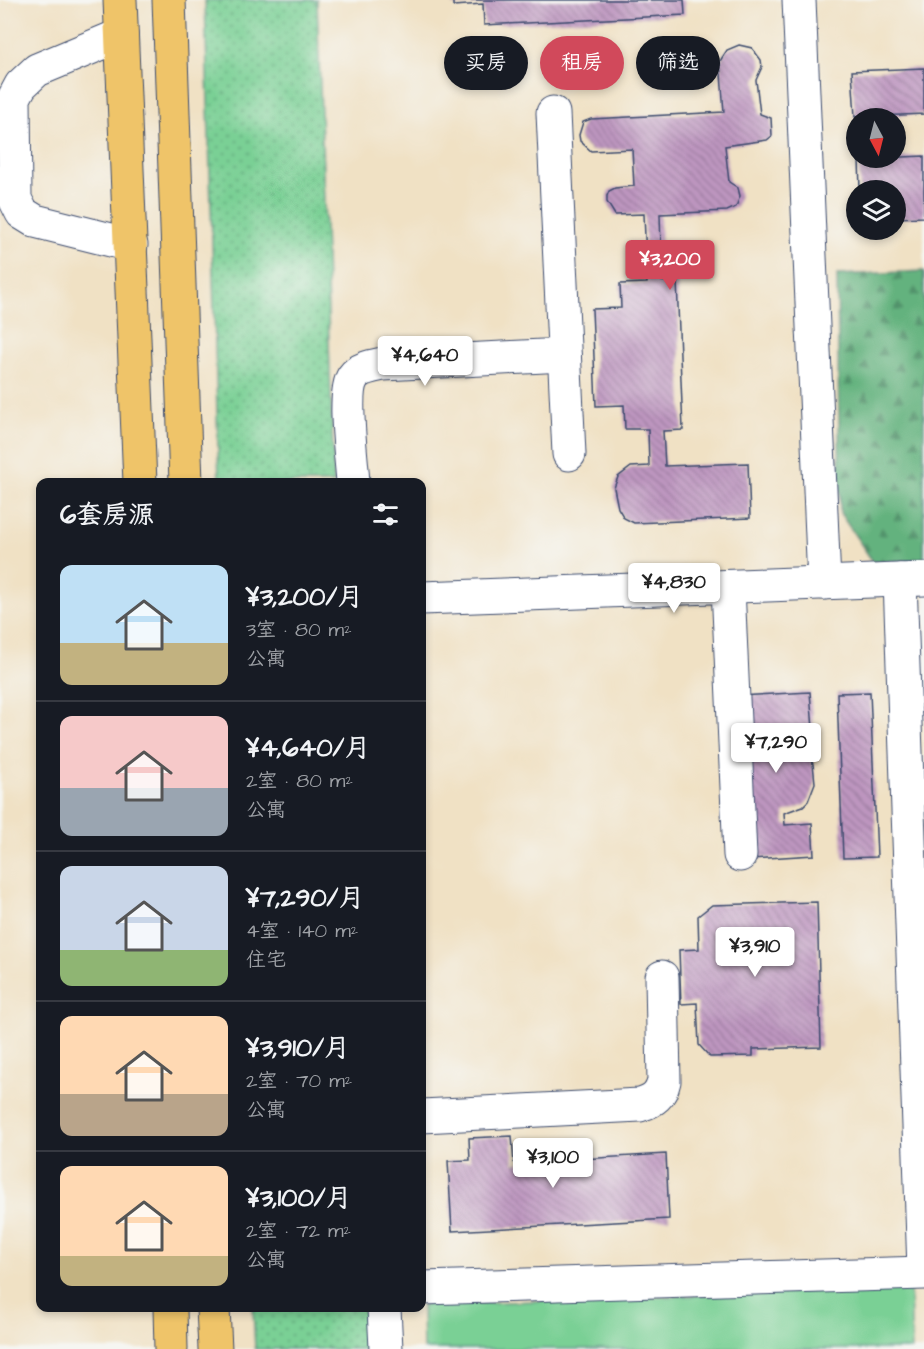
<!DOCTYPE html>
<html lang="zh">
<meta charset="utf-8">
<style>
:root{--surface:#171b24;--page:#242831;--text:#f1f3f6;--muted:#9ea1a6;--line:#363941;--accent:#d1495b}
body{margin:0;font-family:"Architects Daughter","LXGW WenKai TC",sans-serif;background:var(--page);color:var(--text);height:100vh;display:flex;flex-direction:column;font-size:22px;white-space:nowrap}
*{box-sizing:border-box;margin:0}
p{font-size:20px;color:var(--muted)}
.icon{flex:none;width:33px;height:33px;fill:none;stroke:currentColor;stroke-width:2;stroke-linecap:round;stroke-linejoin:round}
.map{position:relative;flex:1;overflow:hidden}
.drawer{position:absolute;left:36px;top:478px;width:390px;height:834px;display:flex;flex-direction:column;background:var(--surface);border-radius:12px;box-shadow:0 3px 9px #0003}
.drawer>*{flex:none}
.guide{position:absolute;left:444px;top:36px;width:390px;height:54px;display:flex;gap:12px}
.needle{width:39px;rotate:173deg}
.buttons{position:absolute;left:846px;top:108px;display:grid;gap:12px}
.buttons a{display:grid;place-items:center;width:60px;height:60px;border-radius:50%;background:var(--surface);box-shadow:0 3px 9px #0003;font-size:30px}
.price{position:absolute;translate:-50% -51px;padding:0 14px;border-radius:6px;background:#fff;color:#222;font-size:20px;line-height:39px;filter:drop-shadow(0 2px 3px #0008)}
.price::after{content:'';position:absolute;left:50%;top:36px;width:18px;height:14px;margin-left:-9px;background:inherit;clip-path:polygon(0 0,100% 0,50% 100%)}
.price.selected{background:var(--accent);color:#fff}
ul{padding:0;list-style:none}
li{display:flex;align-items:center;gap:18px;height:150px;padding:0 24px}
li+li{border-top:2px solid var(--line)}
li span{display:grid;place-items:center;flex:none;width:168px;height:120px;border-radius:12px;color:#555}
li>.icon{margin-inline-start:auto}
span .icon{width:72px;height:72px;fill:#fffc;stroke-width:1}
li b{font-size:26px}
h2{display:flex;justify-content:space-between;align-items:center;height:72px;padding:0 24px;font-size:26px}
.chip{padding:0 21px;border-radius:27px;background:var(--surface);box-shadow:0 3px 9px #0003;font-size:21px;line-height:54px}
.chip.selected{background:var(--accent);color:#fff}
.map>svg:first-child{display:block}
.grass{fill:url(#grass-dots);stroke:#4a807a;stroke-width:1.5}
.forest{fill:url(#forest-firs);stroke:#3f706e;stroke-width:1.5}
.park{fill:#7ad095;stroke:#4a807a;stroke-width:1.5}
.building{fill:url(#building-back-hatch)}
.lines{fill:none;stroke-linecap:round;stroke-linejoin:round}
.minor-casing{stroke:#3b4a6d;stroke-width:35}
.highway-casing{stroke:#3b4a6d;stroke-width:35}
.minor{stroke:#fff;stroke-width:33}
.highway{stroke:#efc469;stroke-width:33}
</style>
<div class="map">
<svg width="924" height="1349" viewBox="0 0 924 1349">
<defs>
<pattern id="grass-dots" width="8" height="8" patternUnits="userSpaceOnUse" patternTransform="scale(1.5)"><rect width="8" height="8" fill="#7ad095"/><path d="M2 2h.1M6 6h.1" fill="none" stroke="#63a97d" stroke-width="1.8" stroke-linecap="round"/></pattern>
<pattern id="forest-firs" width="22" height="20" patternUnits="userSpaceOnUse" patternTransform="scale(1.5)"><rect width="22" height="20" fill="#63b27e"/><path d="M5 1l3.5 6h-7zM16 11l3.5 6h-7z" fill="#51916a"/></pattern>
<pattern id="building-back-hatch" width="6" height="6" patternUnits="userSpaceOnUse" patternTransform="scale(1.5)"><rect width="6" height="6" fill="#be96c0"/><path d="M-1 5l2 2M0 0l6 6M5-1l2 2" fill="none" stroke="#9a7b9f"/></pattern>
</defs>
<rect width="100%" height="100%" fill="#f6f6f2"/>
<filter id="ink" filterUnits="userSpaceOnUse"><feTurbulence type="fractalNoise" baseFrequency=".0167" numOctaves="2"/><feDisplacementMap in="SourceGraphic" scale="12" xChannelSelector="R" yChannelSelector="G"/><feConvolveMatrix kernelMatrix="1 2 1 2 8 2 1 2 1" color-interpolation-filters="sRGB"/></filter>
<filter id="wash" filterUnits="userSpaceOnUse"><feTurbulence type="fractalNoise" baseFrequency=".008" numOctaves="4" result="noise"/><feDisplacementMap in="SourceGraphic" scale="24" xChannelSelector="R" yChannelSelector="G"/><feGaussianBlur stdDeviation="1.35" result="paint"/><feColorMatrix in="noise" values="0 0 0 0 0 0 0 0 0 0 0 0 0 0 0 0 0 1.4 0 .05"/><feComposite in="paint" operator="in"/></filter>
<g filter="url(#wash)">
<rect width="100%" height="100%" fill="#f0e1c4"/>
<g class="grass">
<polygon points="205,0 317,0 334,483 219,483"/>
<polygon points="253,1308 369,1308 371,1349 255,1349"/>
</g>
<polygon class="forest" points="924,271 924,560 873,562 840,513 837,275"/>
<polygon class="park" points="910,1288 912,1349 423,1349 422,1305"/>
<g id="blocks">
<g class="building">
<polygon points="453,0 684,0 685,15 484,25 483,4 453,6"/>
<polygon points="739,45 752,48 761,60 762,67 756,80 760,114 771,118 772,136 767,140 725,146 729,182 738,188 740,196 736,207 727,211 660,214 662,281 677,281 683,430 663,431 665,466 748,463 750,518 634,523 624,518 618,508 614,488 618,477 631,467 649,466 648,429 625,429 624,405 596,406 592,309 621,308 620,284 647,283 644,214 615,215 607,202 607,196 609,191 615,188 634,186 632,149 591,151 580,141 579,135 583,122 591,119 724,112 720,61 727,50"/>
<polygon points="924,68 924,114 855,117 852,71"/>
<polygon points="924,156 924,217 896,218 896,190 860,190 859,159"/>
<polygon points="810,692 813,729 784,731 785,745 800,749 808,756 813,764 815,783 808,801 803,806 784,813 785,825 812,823 814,855 750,859 739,696"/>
<polygon points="870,692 877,857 843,858 837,693"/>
<polygon points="817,902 821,1047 753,1049 753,1056 710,1057 699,1045 697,1003 681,1004 679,950 699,949 698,916 712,905"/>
<polygon points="512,1136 514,1163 666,1154 669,1219 452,1231 448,1161 470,1160 469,1138"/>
</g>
</g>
</g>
<g filter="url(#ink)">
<use href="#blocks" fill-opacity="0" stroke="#3b4a6d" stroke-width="1.5"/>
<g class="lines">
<g class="minor-casing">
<g id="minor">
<polyline points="799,0 824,583"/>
<polyline points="121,35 37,70 21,85 14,98 15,199 22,213 35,221 131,245"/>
<polyline points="553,113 569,454"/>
<path d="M353,483C352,461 342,393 353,377C359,368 373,366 383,364L564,355"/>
<polyline points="900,580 924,1270"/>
<polyline points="728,587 740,855"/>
<polyline points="422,598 924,579"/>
<path d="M422,1116L640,1105C654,1101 661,1095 664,1081L662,977"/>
<polyline points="422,1288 924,1273"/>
<polyline points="384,1308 386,1349"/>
</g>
</g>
<g class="highway-casing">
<g id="highway">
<polyline points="120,0 140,483"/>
<polyline points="169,0 186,483"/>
<polyline points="170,1308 171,1349"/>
<polyline points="213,1308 215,1349"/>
</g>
</g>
<use href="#minor" class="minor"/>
<use href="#highway" class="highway"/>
</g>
</g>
</svg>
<div class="buttons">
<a><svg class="needle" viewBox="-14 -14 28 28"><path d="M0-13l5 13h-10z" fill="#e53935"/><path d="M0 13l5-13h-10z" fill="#9ea1a6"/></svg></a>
<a><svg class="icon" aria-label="layers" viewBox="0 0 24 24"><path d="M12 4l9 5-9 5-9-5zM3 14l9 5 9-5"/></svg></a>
</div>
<b class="price selected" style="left:670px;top:291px">¥3,200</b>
<b class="price" style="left:425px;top:387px">¥4,640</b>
<b class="price" style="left:674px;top:614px">¥4,830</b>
<b class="price" style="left:776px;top:774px">¥7,290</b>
<b class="price" style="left:755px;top:978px">¥3,910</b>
<b class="price" style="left:553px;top:1189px">¥3,100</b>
<div class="guide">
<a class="chip">买房</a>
<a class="chip selected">租房</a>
<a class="chip">筛选</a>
</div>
<section class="drawer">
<h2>6套房源<svg class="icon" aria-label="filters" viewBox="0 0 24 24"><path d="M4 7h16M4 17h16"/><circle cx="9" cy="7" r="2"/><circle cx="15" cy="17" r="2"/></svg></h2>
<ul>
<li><span style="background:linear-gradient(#bfe0f5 65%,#c2b280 0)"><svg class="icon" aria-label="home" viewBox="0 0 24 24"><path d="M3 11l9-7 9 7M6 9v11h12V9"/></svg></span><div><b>¥3,200/月</b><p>3室 · 80 m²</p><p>公寓</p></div></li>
<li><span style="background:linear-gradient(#f6c9c9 60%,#9aa5b1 0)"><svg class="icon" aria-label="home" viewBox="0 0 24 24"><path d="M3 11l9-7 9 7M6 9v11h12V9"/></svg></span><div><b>¥4,640/月</b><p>2室 · 80 m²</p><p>公寓</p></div></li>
<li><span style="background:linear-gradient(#c9d6e8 70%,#8fb573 0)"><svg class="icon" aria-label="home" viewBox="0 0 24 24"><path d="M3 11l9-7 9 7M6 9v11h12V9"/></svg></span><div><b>¥7,290/月</b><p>4室 · 140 m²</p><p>住宅</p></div></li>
<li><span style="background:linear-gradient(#ffd9b3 65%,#b9a48a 0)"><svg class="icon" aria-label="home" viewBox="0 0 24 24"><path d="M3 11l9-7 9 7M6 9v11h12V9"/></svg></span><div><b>¥3,910/月</b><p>2室 · 70 m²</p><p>公寓</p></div></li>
<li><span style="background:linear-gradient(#ffd9b3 75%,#c2b280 0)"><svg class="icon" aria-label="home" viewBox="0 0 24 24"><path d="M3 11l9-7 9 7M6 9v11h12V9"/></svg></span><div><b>¥3,100/月</b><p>2室 · 72 m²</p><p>公寓</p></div></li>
</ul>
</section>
</div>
